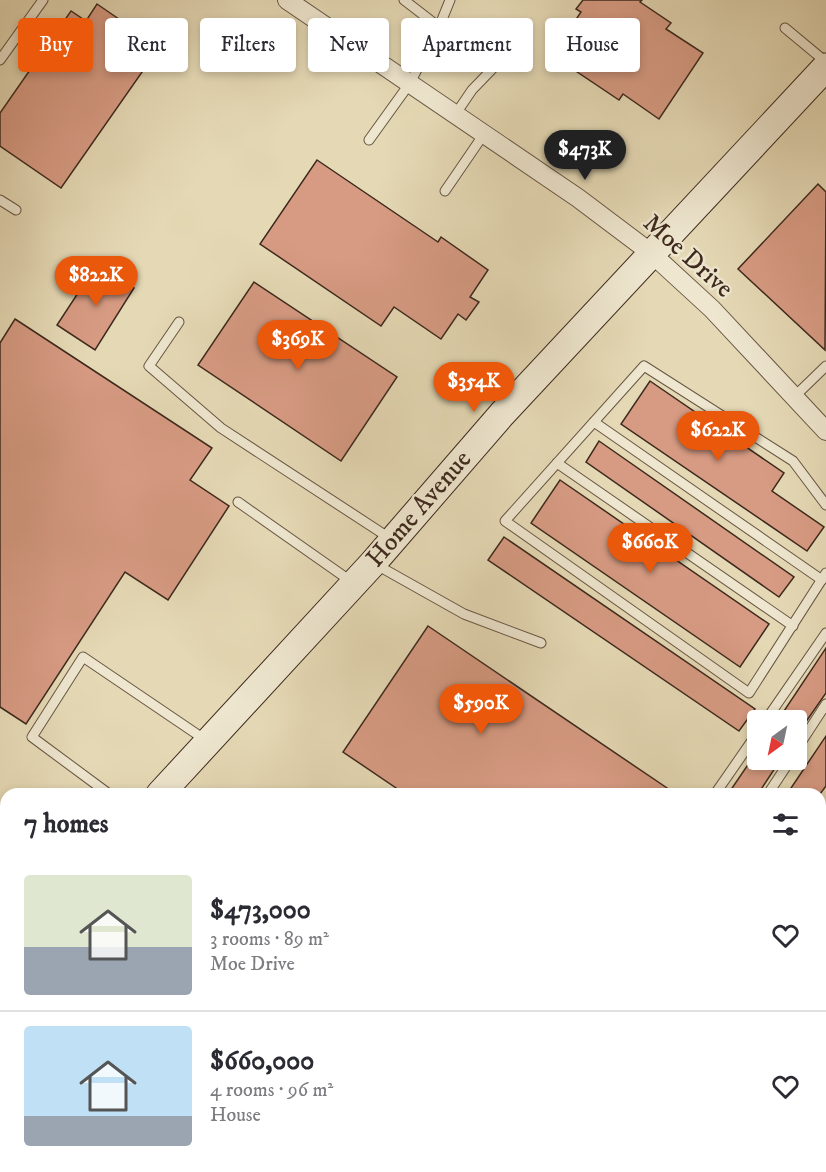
<!DOCTYPE html>
<meta charset="utf-8">
<style>
:root{--surface:#fff;--page:#f2f2f3;--text:#2b2b33;--muted:#7c7c81;--line:#e1e1e2;--accent:#ea580c}
body{margin:0;font-family:"IM FELL DW Pica",serif;background:var(--page);color:var(--text);height:100vh;display:flex;flex-direction:column;font-size:22px;white-space:nowrap}
*{box-sizing:border-box;margin:0}
p{font-size:20px;color:var(--muted)}
.icon{flex:none;width:33px;height:33px;fill:none;stroke:currentColor;stroke-width:2;stroke-linecap:round;stroke-linejoin:round}
.map{position:relative;flex:1;overflow:hidden}
.side{position:absolute;left:0px;top:788px;width:826px;height:386px;display:flex;flex-direction:column;background:var(--surface);border-radius:18px 18px 0 0;box-shadow:0 3px 9px #0003}
.side>*{flex:none}
.banner{position:absolute;left:18px;top:18px;width:790px;height:54px;display:flex;gap:12px}
.needle{width:39px;rotate:213deg}
.buttons{position:absolute;left:747px;top:710px;display:grid;gap:12px}
.buttons a{display:grid;place-items:center;width:60px;height:60px;border-radius:6px;background:var(--surface);box-shadow:0 3px 9px #0003;font-size:30px}
.price{position:absolute;translate:-50% -51px;padding:0 14px;border-radius:21px;background:var(--accent);color:#fff;font-size:20px;line-height:39px;filter:drop-shadow(0 2px 3px #0008)}
.price::after{content:'';position:absolute;left:50%;top:36px;width:18px;height:14px;margin-left:-9px;background:inherit;clip-path:polygon(0 0,100% 0,50% 100%)}
.price.on{background:#222;color:#fff}
ul{padding:0;list-style:none}
li{display:flex;align-items:center;gap:18px;height:150px;padding:0 24px}
li+li{border-top:2px solid var(--line)}
li span{display:grid;place-items:center;flex:none;width:168px;height:120px;border-radius:6px;color:#555}
li>.icon{margin-inline-start:auto}
span .icon{width:72px;height:72px;fill:#fffc;stroke-width:1}
li b{font-size:26px}
h2{display:flex;justify-content:space-between;align-items:center;height:72px;padding:0 24px;font-size:26px}
.pill{padding:0 21px;border-radius:6px;background:var(--surface);box-shadow:0 3px 9px #0003;font-size:21px;line-height:54px}
.pill.on{background:var(--accent);color:#fff}
.map>svg:first-child{display:block}
.building{fill:#d79b83;stroke:#3d291d;stroke-width:1.5}
.lines{fill:none;stroke-linecap:round;stroke-linejoin:round}
.lane-casing{stroke:#675543;stroke-width:11}
.street-casing{stroke:#675543;stroke-width:20}
.secondary-casing{stroke:#3d291d;stroke-width:29}
.lane{stroke:#eee6cf;stroke-width:9}
.street{stroke:#eee6cf;stroke-width:18}
.secondary{stroke:#eee6cf;stroke-width:27}
.labels{text-anchor:middle;dominant-baseline:central;stroke-width:5;stroke-linejoin:round;paint-order:stroke}
.street-label{font-size:26px;fill:#3d291d;stroke:#eee6cf}
</style>
<div class="map">
<svg width="826" height="1172" viewBox="0 0 826 1172">
<rect width="100%" height="100%" fill="#e5d9b5"/>
<filter id="stains"><feTurbulence type="fractalNoise" baseFrequency=".00333" numOctaves="4"/><feColorMatrix values="0 0 0 0 .2 0 0 0 0 .09 0 0 0 0 .02 0 0 0 .5 -.17"/></filter>
<radialGradient id="worn" r=".72"><stop offset=".6" stop-color="#630" stop-opacity="0"/><stop offset="1" stop-color="#630" stop-opacity=".3"/></radialGradient>
<g class="building">
<polygon points="583,0 642,0 640,2 671,23 666,29 703,53 659,119 623,94 619,100 552,55 581,12 576,9"/>
<polygon points="97,4 145,37 133,55 147,65 61,188 0,146 0,113 71,11 86,21"/>
<polygon points="317,160 438,242 441,237 488,270 470,297 479,302 466,320 458,314 441,339 394,307 381,326 260,244"/>
<polygon points="818,184 826,192 825,350 738,269"/>
<polygon points="97,264 134,288 95,350 57,325"/>
<polygon points="254,282 397,377 341,461 198,365"/>
<polygon points="15,319 212,448 190,480 229,506 168,600 125,572 26,724 0,707 0,343"/>
<polygon points="650,381 784,473 772,491 824,527 807,551 621,424"/>
<polygon points="599,441 794,577 779,597 586,462"/>
<polygon points="560,480 769,624 740,667 531,523"/>
<polygon points="504,537 755,709 739,731 488,560"/>
<polygon points="428,626 667,788 664,794 405,794 343,752"/>
<polygon points="826,648 826,693 796,736 796,720 778,720"/>
<polygon points="826,736 826,786 820,794 787,794"/>
<polygon points="758,750 758,759 781,759 758,794 728,794"/>
<polygon points="826,830 826,878 820,887 820,838"/>
<polygon points="826,924 826,972 820,980 820,932"/>
</g>
<g class="lines">
<g class="lane-casing">
<g id="lane">
<polyline points="439,27 450,0"/>
<polyline points="785,28 826,62"/>
<polyline points="0,60 43,0"/>
<polyline points="455,115 472,90 499,62"/>
<polyline points="369,140 410,83 439,27 404,0"/>
<polyline points="445,191 484,134"/>
<polyline points="0,200 16,210"/>
<polyline points="179,322 149,366 221,428 391,539"/>
<polyline points="794,397 826,366"/>
<polyline points="594,422 822,580"/>
<polyline points="557,463 793,626"/>
<polyline points="238,502 352,582"/>
<polyline points="826,505 793,461 644,366 505,521 749,693 826,573"/>
<polyline points="375,564 464,614 541,643"/>
<polyline points="766,720 826,633"/>
<polyline points="796,750 826,704"/>
<polyline points="109,794 32,737 83,657 207,741"/>
<polyline points="715,794 758,732"/>
<polyline points="768,794 791,759"/>
<polyline points="0,820 6,826"/>
<polyline points="820,824 826,816"/>
<polyline points="820,917 826,908"/>
<polyline points="0,918 6,925"/>
</g>
</g>
<g class="street-casing">
<g id="street">
<polyline points="287,0 578,198 651,253 712,309 826,431"/>
<polyline points="0,1076 6,1080"/>
<polyline points="132,1167 140,1172"/>
<polyline points="648,1167 655,1172"/>
</g>
</g>
<g class="secondary-casing">
<g id="secondary">
<polyline points="160,794 373,563 502,414 826,67"/>
<polyline points="0,964 6,957"/>
</g>
</g>
<use href="#lane" class="lane"/>
<use href="#street" class="street"/>
<use href="#secondary" class="secondary"/>
</g>
<g class="labels">
<g class="street-label">
<text transform="translate(688 256) rotate(42)">Moe Drive</text>
<text transform="translate(419 509) rotate(-49)">Home Avenue</text>
</g>
</g>
<rect width="100%" height="100%" filter="url(#stains)"/>
<rect width="100%" height="100%" fill="url(#worn)"/>
</svg>
<div class="buttons">
<a><svg class="needle" viewBox="-14 -14 28 28"><path d="M0-13l5 13h-10z" fill="#e53935"/><path d="M0 13l5-13h-10z" fill="#7c7c81"/></svg></a>
</div>
<b class="price on" style="left:585px;top:181px">$473K</b>
<b class="price" style="left:96px;top:307px">$822K</b>
<b class="price" style="left:298px;top:371px">$369K</b>
<b class="price" style="left:474px;top:413px">$354K</b>
<b class="price" style="left:718px;top:462px">$622K</b>
<b class="price" style="left:650px;top:574px">$660K</b>
<b class="price" style="left:481px;top:735px">$590K</b>
<div class="banner">
<a class="pill on">Buy</a>
<a class="pill">Rent</a>
<a class="pill">Filters</a>
<a class="pill">New</a>
<a class="pill">Apartment</a>
<a class="pill">House</a>
</div>
<section class="side">
<h2>7 homes<svg class="icon" aria-label="filters" viewBox="0 0 24 24"><path d="M4 7h16M4 17h16"/><circle cx="9" cy="7" r="2"/><circle cx="15" cy="17" r="2"/></svg></h2>
<ul>
<li><span style="background:linear-gradient(#dfe7d0 60%,#9aa5b1 0)"><svg class="icon" aria-label="home" viewBox="0 0 24 24"><path d="M3 11l9-7 9 7M6 9v11h12V9"/></svg></span><div><b>$473,000</b><p>3 rooms · 89 m²</p><p>Moe Drive</p></div><svg class="icon" aria-label="heart" viewBox="0 0 24 24"><path d="M12 20l-8-8c-3-5 5-10 8-4 3-6 11-1 8 4z"/></svg></li>
<li><span style="background:linear-gradient(#bfe0f5 75%,#9aa5b1 0)"><svg class="icon" aria-label="home" viewBox="0 0 24 24"><path d="M3 11l9-7 9 7M6 9v11h12V9"/></svg></span><div><b>$660,000</b><p>4 rooms · 96 m²</p><p>House</p></div><svg class="icon" aria-label="heart" viewBox="0 0 24 24"><path d="M12 20l-8-8c-3-5 5-10 8-4 3-6 11-1 8 4z"/></svg></li>
</ul>
</section>
</div>
